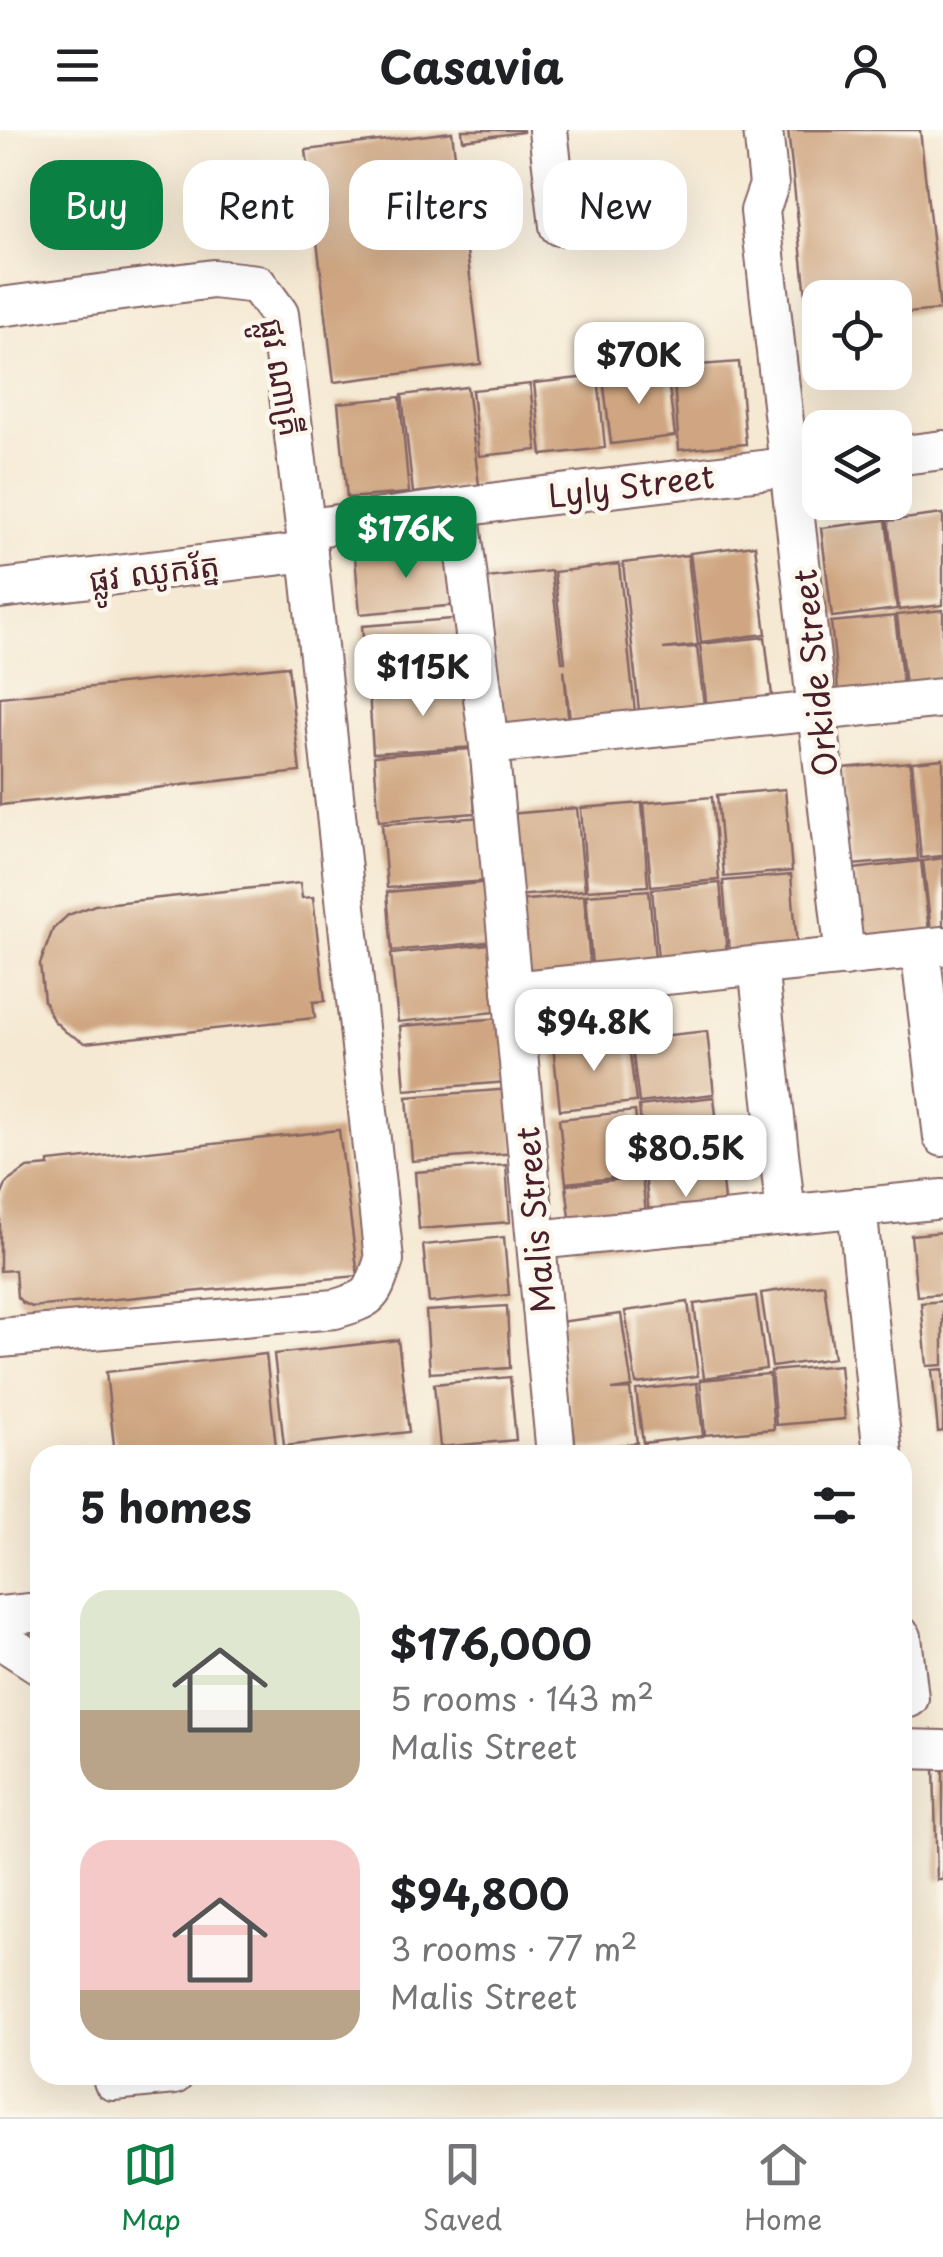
<!DOCTYPE html>
<meta charset="utf-8">
<style>
:root{--surface:#fff;--page:#f2f2f2;--text:#202124;--muted:#757577;--line:#e0e0e0;--accent:#0b8043}
body{margin:0;font-family:"Playpen Sans","Noto Sans Khmer",sans-serif;background:var(--page);color:var(--text);height:100vh;display:flex;flex-direction:column;font-size:38px;white-space:nowrap}
*{box-sizing:border-box;margin:0}
p{font-size:32px;color:var(--muted)}
.icon{flex:none;width:55px;height:55px;fill:none;stroke:currentColor;stroke-width:2;stroke-linecap:round;stroke-linejoin:round}
.map{position:relative;flex:1;overflow:hidden}
.details{position:absolute;left:30px;top:1315px;width:882px;height:640px;display:flex;flex-direction:column;background:var(--surface);border-radius:30px;box-shadow:0 10px 40px #0002}
.details>*{flex:none}
.guide{position:absolute;left:30px;top:30px;width:885px;height:90px;display:flex;gap:20px}
.fabs{position:absolute;left:802px;top:150px;display:grid;gap:20px}
.fabs a{display:grid;place-items:center;width:110px;height:110px;border-radius:20px;background:var(--surface);box-shadow:0 10px 40px #0002;font-size:50px}
.price{position:absolute;translate:-50% -85px;padding:0 22px;border-radius:20px;background:#fff;color:#222;font-size:32px;line-height:65px;filter:drop-shadow(0 2px 5px #0008)}
.price::after{content:'';position:absolute;left:50%;top:60px;width:30px;height:22px;margin-left:-15px;background:inherit;clip-path:polygon(0 0,100% 0,50% 100%)}
.price.current{background:var(--accent);color:#fff}
ul{padding:0;list-style:none}
li{display:flex;align-items:center;gap:30px;height:250px;padding:0 50px}
li span{display:grid;place-items:center;flex:none;width:280px;height:200px;border-radius:30px;color:#555}
li>.icon{margin-inline-start:auto}
span .icon{width:120px;height:120px;fill:#fffc;stroke-width:1}
li b{font-size:42px}
h2{display:flex;justify-content:space-between;align-items:center;height:120px;padding:0 50px;font-size:42px}
.chip{padding:0 35px;border-radius:30px;background:var(--surface);box-shadow:0 10px 40px #0002;font-size:35px;line-height:90px}
.chip.current{background:var(--accent);color:#fff}
header{display:flex;justify-content:space-between;align-items:center;height:130px;padding:0 50px;background:var(--surface);font-size:45px;font-weight:700}
.dock{display:flex;justify-content:space-around;align-items:center;height:140px;border-top:2px solid var(--line);background:var(--surface);font-size:28px;color:var(--muted)}
.dock a{display:grid;justify-items:center;gap:5px}
.dock .current{color:var(--accent)}
.map>svg:first-child{display:block}
.building{fill:#cfa681}
.lines{fill:none;stroke-linecap:round;stroke-linejoin:round}
.minor-casing{stroke:#866666;stroke-width:42}
.minor{stroke:#fff;stroke-width:38}
.labels{text-anchor:middle;dominant-baseline:central;stroke-width:9;stroke-linejoin:round;paint-order:stroke}
.street-label{font-size:32px;fill:#4a1f2b;stroke:#fbf7ec}
</style>
<header><svg class="icon" aria-label="menu" viewBox="0 0 24 24"><path d="M4 6h16M4 12h16M4 18h16"/></svg>Casavia<svg class="icon" aria-label="person" viewBox="0 0 24 24"><circle cx="12" cy="8" r="4"/><path d="M4 21q1-7 8-7t8 7"/></svg></header>
<div class="map">
<svg width="943" height="1987" viewBox="0 0 943 1987">
<rect width="100%" height="100%" fill="#fbf7ec"/>
<filter id="ink" filterUnits="userSpaceOnUse"><feTurbulence type="fractalNoise" baseFrequency=".01" numOctaves="2"/><feDisplacementMap in="SourceGraphic" scale="20" xChannelSelector="R" yChannelSelector="G"/><feConvolveMatrix kernelMatrix="1 2 1 2 8 2 1 2 1" color-interpolation-filters="sRGB"/></filter>
<filter id="wash" filterUnits="userSpaceOnUse"><feTurbulence type="fractalNoise" baseFrequency=".0048" numOctaves="4" result="noise"/><feDisplacementMap in="SourceGraphic" scale="40" xChannelSelector="R" yChannelSelector="G"/><feGaussianBlur stdDeviation="2.25" result="paint"/><feColorMatrix in="noise" values="0 0 0 0 0 0 0 0 0 0 0 0 0 0 0 0 0 1.4 0 .05"/><feComposite in="paint" operator="in"/></filter>
<g filter="url(#wash)">
<rect width="100%" height="100%" fill="#f5e9d3"/>
<g id="blocks">
<g class="building">
<polygon points="462,0 523,0 523,2 463,10"/>
<polygon points="788,0 920,0 940,180 895,184 895,168 820,168 820,192 809,194"/>
<polygon points="452,2 481,234 334,252 306,20"/>
<polygon points="739,232 746,314 679,320 673,237"/>
<polygon points="667,240 675,306 611,314 603,248"/>
<polygon points="598,246 605,318 542,325 534,253"/>
<polygon points="530,254 537,320 479,326 472,260"/>
<polygon points="467,257 479,355 413,363 402,265"/>
<polygon points="400,267 409,363 347,368 338,273"/>
<polygon points="943,384 943,475 899,480 888,391"/>
<polygon points="886,390 897,479 832,487 821,398"/>
<polygon points="755,415 766,504 701,512 690,423"/>
<polygon points="453,418 458,475 360,484 355,427"/>
<polygon points="688,425 698,515 663,519 697,517 705,583 640,590 623,433"/>
<polygon points="619,434 636,591 571,598 564,540 569,597 504,604 486,448 551,441 562,532 565,532 554,442"/>
<polygon points="943,480 943,560 906,564 897,485"/>
<polygon points="895,486 904,565 839,571 831,492"/>
<polygon points="465,488 470,548 367,556 362,496"/>
<polygon points="765,507 773,574 707,581 700,514"/>
<polygon points="288,536 300,642 0,675 0,567"/>
<polygon points="473,555 477,617 373,623 369,561"/>
<polygon points="470,619 475,683 379,691 374,626"/>
<polygon points="943,629 943,726 921,728 912,632"/>
<polygon points="910,632 918,729 852,735 843,638"/>
<polygon points="785,659 792,741 724,747 717,665"/>
<polygon points="712,667 719,750 651,756 644,673"/>
<polygon points="642,673 648,756 587,760 581,678"/>
<polygon points="577,678 585,760 516,766 509,684"/>
<polygon points="484,687 489,751 387,758 382,694"/>
<polygon points="943,728 943,808 932,809 923,731"/>
<polygon points="921,731 930,809 863,817 853,739"/>
<polygon points="791,745 798,828 730,834 723,751"/>
<polygon points="491,752 497,811 392,821 387,762"/>
<polygon points="300,753 302,768 313,767 325,871 313,872 315,888 85,913 66,902 53,890 44,871 40,834 53,799 68,785 95,775"/>
<polygon points="720,753 728,835 659,841 652,759"/>
<polygon points="649,760 656,842 593,846 586,765"/>
<polygon points="584,765 591,847 523,853 516,771"/>
<polygon points="498,813 506,881 398,892 391,824"/>
<polygon points="503,888 508,952 405,960 400,896"/>
<polygon points="707,901 714,964 639,973 631,909"/>
<polygon points="628,908 636,972 560,980 553,916"/>
<polygon points="511,959 516,1023 412,1031 407,967"/>
<polygon points="714,967 721,1031 646,1039 639,976"/>
<polygon points="635,981 642,1045 566,1053 559,989"/>
<polygon points="339,1000 358,1146 32,1177 23,1173 17,1167 15,1140 0,1141 0,1069 7,1052 27,1038 49,1036 49,1032"/>
<polygon points="720,1034 727,1097 651,1106 645,1042"/>
<polygon points="506,1035 510,1092 419,1099 415,1042"/>
<polygon points="642,1047 649,1111 574,1119 566,1055"/>
<polygon points="943,1102 943,1164 917,1166 911,1105"/>
<polygon points="504,1107 509,1165 429,1173 423,1115"/>
<polygon points="824,1154 834,1228 772,1237 761,1163"/>
<polygon points="756,1166 766,1239 704,1248 694,1174"/>
<polygon points="943,1171 943,1235 927,1236 921,1173"/>
<polygon points="688,1172 698,1246 636,1254 625,1181"/>
<polygon points="507,1176 510,1238 430,1243 426,1181"/>
<polygon points="621,1184 632,1257 612,1260 630,1259 637,1313 576,1319 559,1192"/>
<polygon points="398,1210 409,1302 284,1316 274,1224"/>
<polygon points="266,1224 276,1317 207,1325 115,1325 106,1242"/>
<polygon points="840,1235 845,1289 776,1295 771,1241"/>
<polygon points="943,1239 943,1301 938,1302 932,1240"/>
<polygon points="769,1244 774,1299 705,1305 700,1250"/>
<polygon points="510,1247 516,1310 440,1317 434,1254"/>
<polygon points="697,1253 703,1306 643,1313 636,1260"/>
<polygon points="934,1636 943,1636 943,1750 937,1750"/>
</g>
</g>
</g>
<g filter="url(#ink)">
<use href="#blocks" fill-opacity="0" stroke="#866666" stroke-width="2.5"/>
<g class="lines">
<g class="minor-casing">
<g id="minor">
<polyline points="548,0 559,96"/>
<polyline points="763,0 769,55 760,81 845,827"/>
<path d="M0,177L213,149L257,154L279,184L305,396L384,1130C371,1167 374,1167 335,1179L0,1208"/>
<polyline points="895,326 943,320"/>
<polyline points="459,378 489,615 556,1325"/>
<polyline points="324,396 519,369 820,333"/>
<polyline points="0,459 308,422"/>
<polyline points="489,615 943,568"/>
<polyline points="920,819 943,1007"/>
<polyline points="758,836 786,1085"/>
<polyline points="512,861 943,816"/>
<polyline points="857,1077 883,1325"/>
<polyline points="536,1110 943,1069"/>
<polyline points="0,1486 40,1482"/>
<polyline points="902,1507 909,1568"/>
<polyline points="0,1509 40,1535"/>
<polyline points="902,1619 943,1620"/>
<polyline points="113,1951 174,1945"/>
</g>
</g>
<use href="#minor" class="minor"/>
</g>
</g>
<g class="labels">
<g class="street-label">
<text transform="translate(283 247) rotate(80)">ផ្លូវ ណាគ្រី</text>
<text transform="translate(631 355) rotate(-7)">Lyly Street</text>
<text transform="translate(154 441) rotate(-7)">ផ្លូវ ឈូករ័ត្ន</text>
<text transform="translate(814 543) rotate(-96)">Orkide Street</text>
<text transform="translate(534 1090) rotate(-95)">Malis Street</text>
</g>
</g>
</svg>
<div class="fabs">
<a><svg class="icon" aria-label="locate" viewBox="0 0 24 24"><circle cx="12" cy="12" r="6"/><path d="M12 2v4M12 18v4M2 12h4M18 12h4"/></svg></a>
<a><svg class="icon" aria-label="layers" viewBox="0 0 24 24"><path d="M12 4l9 5-9 5-9-5zM3 14l9 5 9-5"/></svg></a>
</div>
<b class="price" style="left:639px;top:277px">$70K</b>
<b class="price current" style="left:406px;top:451px">$176K</b>
<b class="price" style="left:423px;top:589px">$115K</b>
<b class="price" style="left:594px;top:944px">$94.8K</b>
<b class="price" style="left:686px;top:1070px">$80.5K</b>
<div class="guide">
<a class="chip current">Buy</a>
<a class="chip">Rent</a>
<a class="chip">Filters</a>
<a class="chip">New</a>
</div>
<section class="details">
<h2>5 homes<svg class="icon" aria-label="filters" viewBox="0 0 24 24"><path d="M4 7h16M4 17h16"/><circle cx="9" cy="7" r="2"/><circle cx="15" cy="17" r="2"/></svg></h2>
<ul>
<li><span style="background:linear-gradient(#dfe7d0 60%,#b9a48a 0)"><svg class="icon" aria-label="home" viewBox="0 0 24 24"><path d="M3 11l9-7 9 7M6 9v11h12V9"/></svg></span><div><b>$176,000</b><p>5 rooms · 143 m²</p><p>Malis Street</p></div></li>
<li><span style="background:linear-gradient(#f6c9c9 75%,#b9a48a 0)"><svg class="icon" aria-label="home" viewBox="0 0 24 24"><path d="M3 11l9-7 9 7M6 9v11h12V9"/></svg></span><div><b>$94,800</b><p>3 rooms · 77 m²</p><p>Malis Street</p></div></li>
</ul>
</section>
</div>
<nav class="dock">
<a class="current"><svg class="icon" aria-label="map" viewBox="0 0 24 24"><path d="M3 6l6-2 6 2 6-2v14l-6 2-6-2-6 2zM9 4v14M15 6v14"/></svg>Map</a>
<a><svg class="icon" aria-label="saved" viewBox="0 0 24 24"><path d="M7 4h10v16l-5-4-5 4z"/></svg>Saved</a>
<a><svg class="icon" aria-label="home" viewBox="0 0 24 24"><path d="M3 11l9-7 9 7M6 9v11h12V9"/></svg>Home</a>
</nav>
